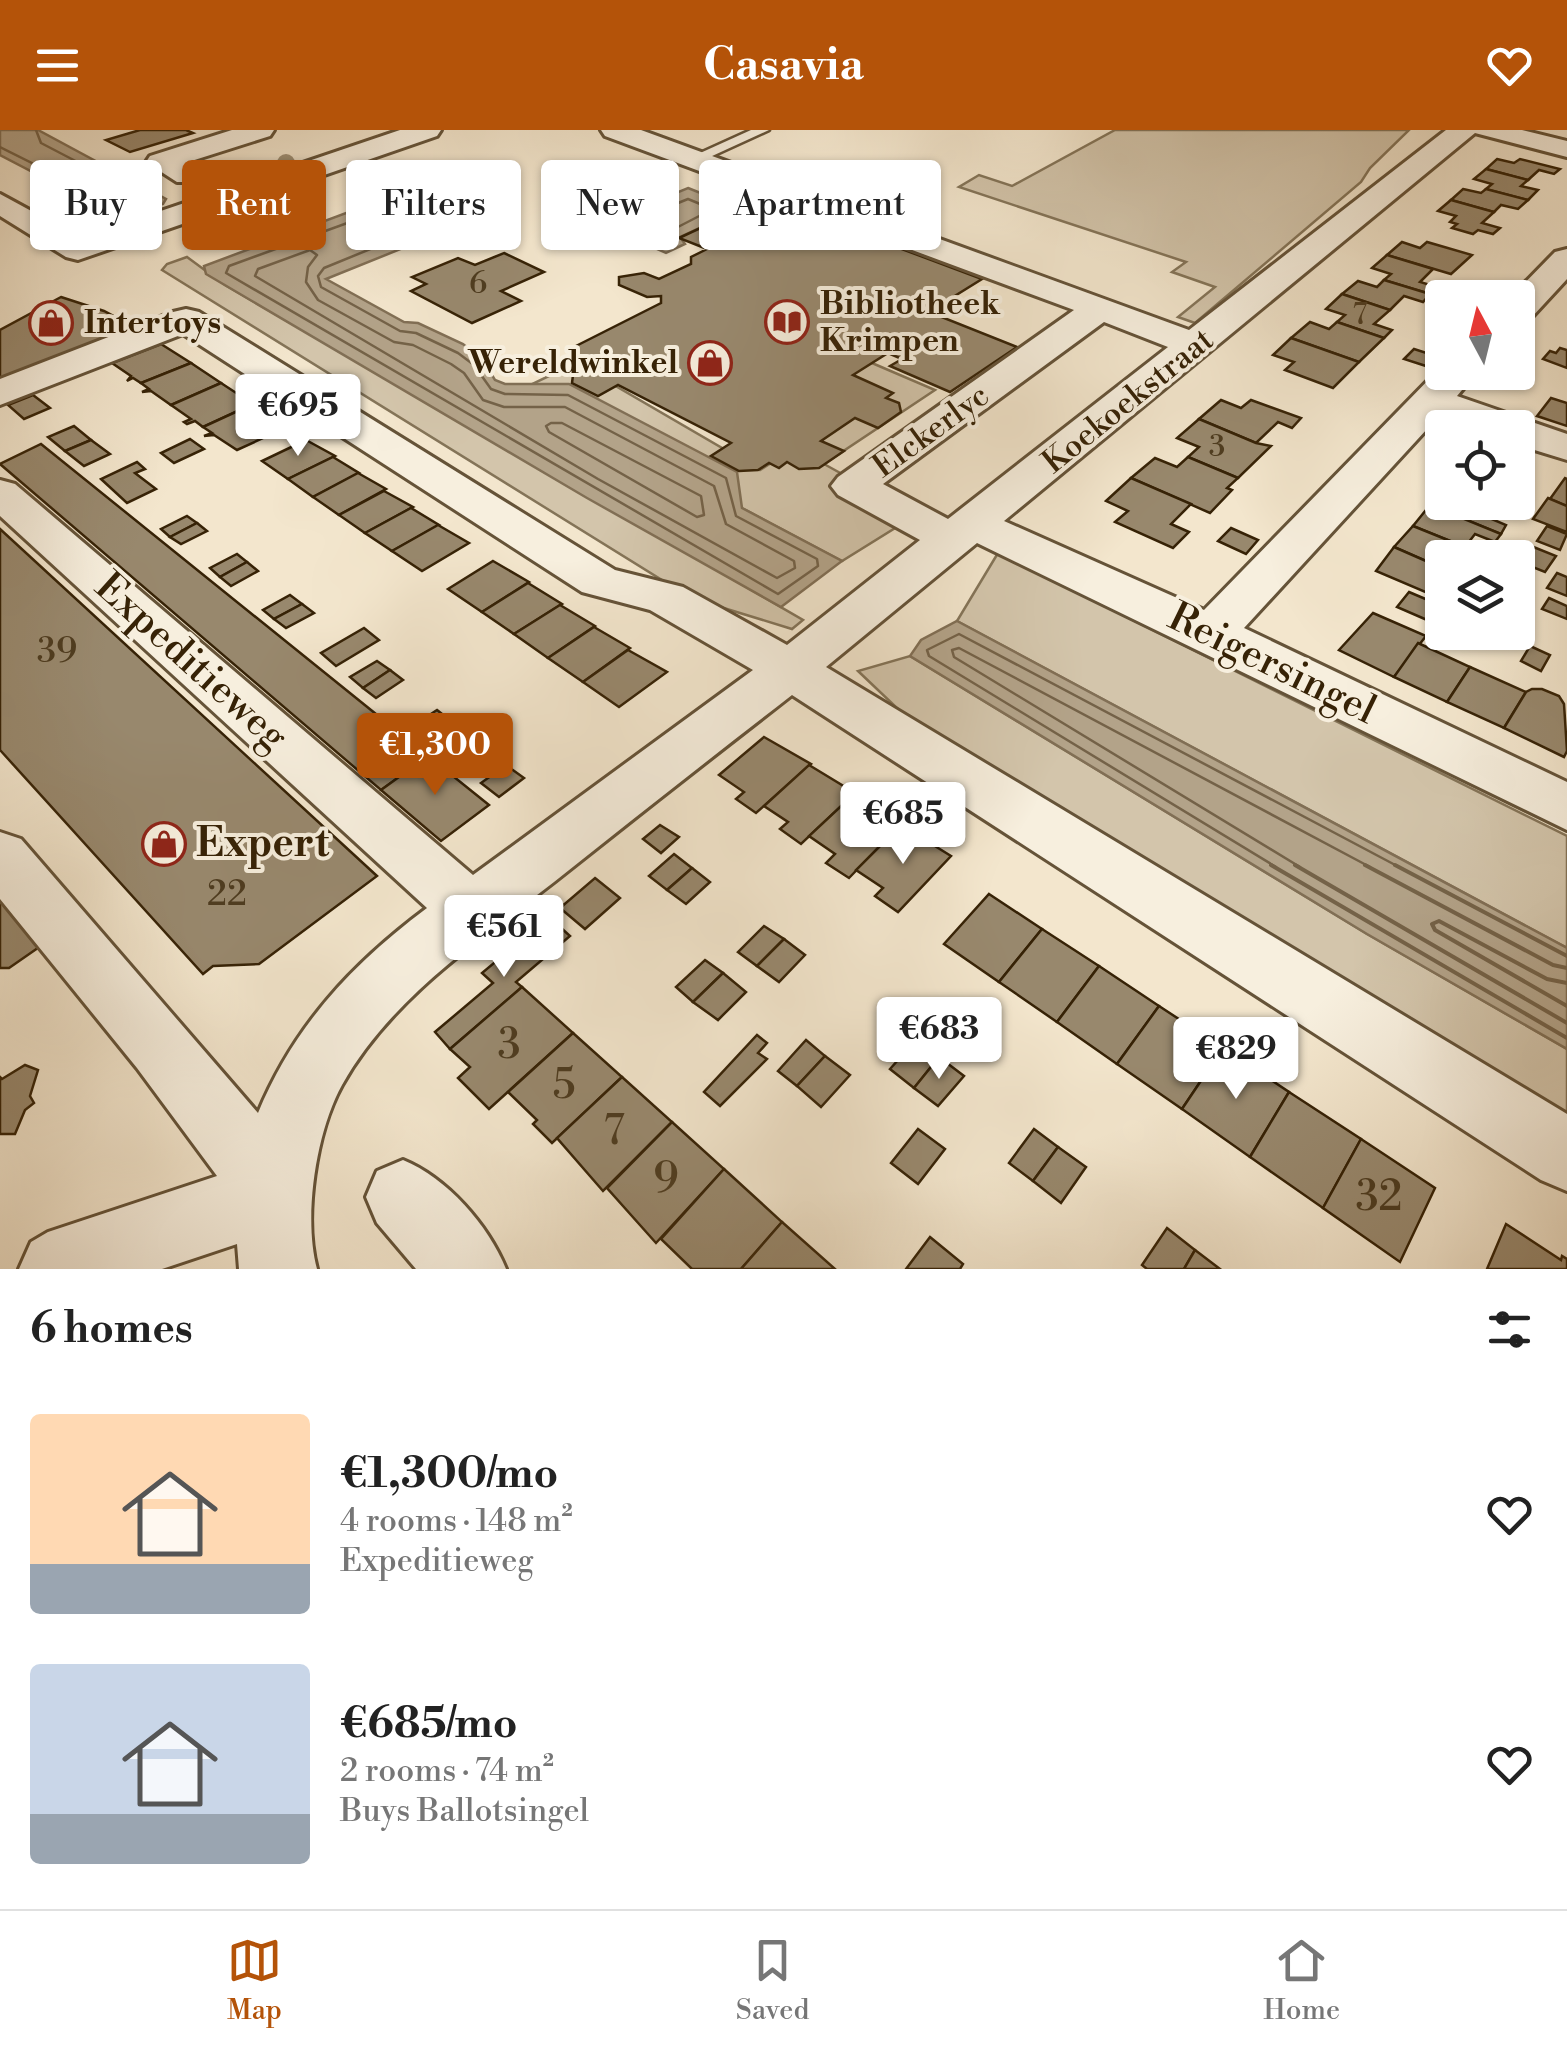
<!DOCTYPE html>
<meta charset="utf-8">
<style>
:root{--surface:#fff;--page:#f2f2f2;--text:#222;--muted:#767676;--line:#e0e0e0;--accent:#b45309}
body{margin:0;font-family:"Libre Bodoni",serif;background:var(--page);color:var(--text);height:100vh;display:flex;flex-direction:column;font-size:38px;white-space:nowrap}
*{box-sizing:border-box;margin:0}
p{font-size:32px;color:var(--muted)}
.icon{flex:none;width:55px;height:55px;fill:none;stroke:currentColor;stroke-width:2;stroke-linecap:round;stroke-linejoin:round}
.map{position:relative;height:1139px;overflow:hidden}
.details{display:flex;flex-direction:column;background:var(--surface);flex:1}
.details>*{flex:none}
.banner{position:absolute;left:30px;top:30px;width:1000px;height:90px;display:flex;gap:20px}
.needle{width:65px;rotate:353deg}
.controls{position:absolute;left:1425px;top:150px;display:grid;gap:20px}
.controls a{display:grid;place-items:center;width:110px;height:110px;border-radius:10px;background:var(--surface);box-shadow:0 2px 8px #0004;font-size:50px}
.price{position:absolute;translate:-50% -85px;padding:0 22px;border-radius:10px;background:#fff;color:#222;font-size:32px;line-height:65px;filter:drop-shadow(0 2px 5px #0008)}
.price::after{content:'';position:absolute;left:50%;top:60px;width:30px;height:22px;margin-left:-15px;background:inherit;clip-path:polygon(0 0,100% 0,50% 100%)}
.price.active{background:var(--accent);color:#fff}
ul{padding:0;list-style:none}
li{display:flex;align-items:center;gap:30px;height:250px;padding:0 30px}
li span{display:grid;place-items:center;flex:none;width:280px;height:200px;border-radius:10px;color:#555}
li>.icon{margin-inline-start:auto}
span .icon{width:120px;height:120px;fill:#fffc;stroke-width:1}
li b{font-size:42px}
h2{display:flex;justify-content:space-between;align-items:center;height:120px;padding:0 30px;font-size:42px}
.tag{padding:0 35px;border-radius:10px;background:var(--surface);box-shadow:0 2px 8px #0004;font-size:35px;line-height:90px}
.tag.active{background:var(--accent);color:#fff}
header{display:flex;justify-content:space-between;align-items:center;height:130px;padding:0 30px;background:var(--accent);color:#fff;font-size:45px;font-weight:800}
.tab-bar{display:flex;justify-content:space-around;align-items:center;height:140px;border-top:2px solid var(--line);background:var(--surface);font-size:28px;color:var(--muted)}
.tab-bar a{display:grid;justify-items:center;gap:5px}
.tab-bar .active{color:var(--accent)}
.map>svg:first-child{display:block}
.green{fill:#d3c5ab;stroke:#847458;stroke-width:2.5}
.water{fill:#b3a389;stroke:#816f55;stroke-width:2.5}
.lines{fill:none;stroke-linecap:round;stroke-linejoin:round}
.shore-far1{stroke:#746248;stroke-width:2.5}
.shore{stroke:#746248;stroke-width:4}
.building{fill:#98886d;stroke:#362206;stroke-width:2.5}
.lane-casing{stroke:#655338;stroke-width:5}
.street-casing{stroke:#655338;stroke-width:6}
.lane{fill:#f7efde;fill-rule:evenodd}
.street{fill:#f7efde;fill-rule:evenodd}
.tree{fill:#a09176}
.labels{text-anchor:middle;dominant-baseline:central;stroke-width:8;stroke-linejoin:round;paint-order:stroke}
.far-number-label{font-size:30px;fill:#4e3c20}
.far-poi-label{font-size:32px;font-weight:bold;fill:#362206;stroke:#f7efde;text-anchor:start}
.far-street-label{font-size:32px;fill:#362206;stroke:#f7efde}
.number-label{font-size:35px;fill:#4e3c20}
.street-label{font-size:40px;fill:#362206;stroke:#f7efde}
.poi-label{font-size:40px;font-weight:bold;fill:#362206;stroke:#f7efde;text-anchor:start}
.near-number-label{font-size:42px;fill:#4e3c20}
</style>
<header><svg class="icon" aria-label="menu" viewBox="0 0 24 24"><path d="M4 6h16M4 12h16M4 18h16"/></svg>Casavia<svg class="icon" aria-label="heart" viewBox="0 0 24 24"><path d="M12 20l-8-8c-3-5 5-10 8-4 3-6 11-1 8 4z"/></svg></header>
<div class="map">
<svg width="1567" height="1139" viewBox="0 0 1567 1139">
<rect width="100%" height="100%" fill="#f3e6cd"/>
<filter id="stains"><feTurbulence type="fractalNoise" baseFrequency=".002" numOctaves="4"/><feColorMatrix values="0 0 0 0 .2 0 0 0 0 .09 0 0 0 0 .02 0 0 0 .5 -.17"/></filter>
<radialGradient id="worn" r=".72"><stop offset=".6" stop-color="#630" stop-opacity="0"/><stop offset="1" stop-color="#630" stop-opacity=".3"/></radialGradient>
<g class="green">
<polygon points="1115,0 1409,0 1370,38 1361,52 1195,193 1178,187 1215,157 1172,142 1186,132 959,57 979,45 1012,56"/>
<polygon points="187,127 225,155 803,490 792,499 691,468 162,140 167,134"/>
<polygon points="858,227 935,260 824,334 916,385 842,431 742,378 543,256 530,255 576,233 760,340 878,265 833,242"/>
<polygon points="998,423 1567,706 1567,818 957,491"/>
<polygon points="910,526 1367,804 1567,919 1567,1003 960,638 858,541"/>
</g>
<g class="water">
<polygon points="0,0 38,0 166,69 163,74 117,86 0,25"/>
<polygon points="421,55 485,85 326,149 404,192 418,193 463,214 482,229 495,250 505,254 569,254 737,342 742,378 842,431 781,477 587,368 206,144 204,136"/>
<polygon points="688,58 741,79 680,107 685,114 666,123 600,94"/>
<polygon points="957,491 1567,818 1567,919 1367,804 910,526 921,510"/>
</g>
<g class="lines">
<g class="shore-far1">
<polyline points="0,17 116,75 136,69 135,62 41,13 36,0"/>
<polygon points="419,67 449,80 451,86 324,138 318,146 321,157 400,201 416,203 458,223 474,235 491,259 505,264 568,265 726,348 736,386 817,429 818,436 778,464 226,143 229,136"/>
<polygon points="688,69 705,76 707,82 676,98 668,111 634,96 636,90"/>
<polygon points="310,120 317,125 308,137 306,152 318,170 394,212 413,215 451,234 464,243 483,270 504,277 565,277 714,356 726,394 794,431 795,438 777,448 598,349 255,146 258,139"/>
<polygon points="551,293 562,293 701,366 704,385 697,387 549,302 546,296"/>
<polyline points="1276,737 929,526 927,520 959,504 1399,737"/>
<polyline points="1300,737 954,527 952,520 959,518 1370,737"/>
</g>
<g class="shore">
<polyline points="1271,735 1567,908"/>
<polyline points="1295,735 1567,893"/>
<polyline points="1365,735 1553,835 1567,838"/>
<polyline points="1395,735 1567,826"/>
<polyline points="1567,853 1547,849 1439,791 1432,794 1435,800 1567,876"/>
</g>
</g>
<g class="building">
<polygon points="140,0 186,0 193,3 130,22 106,10"/>
<polygon points="1497,29 1514,33 1520,29 1560,39 1554,44 1539,40 1528,50 1486,39"/>
<polygon points="1486,39 1528,50 1521,56 1538,60 1528,70 1486,59 1492,54 1474,49"/>
<polygon points="1463,59 1481,63 1486,59 1528,70 1518,79 1501,75 1494,82 1451,70"/>
<polygon points="1451,70 1494,82 1482,93 1500,98 1493,104 1478,100 1473,104 1452,98 1457,94 1450,92 1456,86 1438,81"/>
<polygon points="741,79 769,89 798,85 848,105 832,113 843,118 859,110 875,109 982,149 929,182 1017,217 950,262 890,236 902,229 888,223 853,245 893,263 886,268 899,273 901,282 878,298 855,288 821,311 844,321 819,338 799,339 787,332 779,338 769,333 758,340 739,341 711,326 731,313 618,255 598,266 572,253 573,245 585,239 578,235 587,230 575,224 576,216 661,173 661,166 647,167 619,155 619,147 644,143 659,149 691,134 691,127 707,119 679,108"/>
<polygon points="1402,112 1420,118 1427,112 1472,125 1451,144 1387,125"/>
<polygon points="504,123 544,142 501,161 521,171 472,193 411,161 426,154 412,147 458,128 475,135"/>
<polygon points="1387,125 1433,139 1420,152 1437,157 1430,164 1384,150 1391,144 1372,138"/>
<polygon points="1384,150 1430,164 1423,172 1404,166 1390,180 1342,164 1358,151 1377,157"/>
<polygon points="1342,164 1390,180 1374,194 1392,200 1384,208 1337,192 1345,185 1326,179"/>
<polygon points="61,167 104,181 140,200 0,257 0,200"/>
<polygon points="1310,192 1329,199 1337,192 1384,208 1359,232 1291,208"/>
<polygon points="1291,208 1359,232 1333,258 1285,240 1294,232 1273,225"/>
<polygon points="161,214 191,233 141,253 133,248 127,251 131,246 112,233"/>
<polygon points="1560,218 1567,220 1567,238 1543,229 1550,221 1556,223"/>
<polygon points="1414,219 1436,226 1426,236 1404,229"/>
<polygon points="191,233 221,253 171,275 151,261 142,262 149,259 141,253"/>
<polygon points="221,253 253,274 203,297 195,291 187,294 184,292 191,289 171,275"/>
<polygon points="33,265 50,278 24,289 8,275"/>
<polygon points="1551,268 1567,273 1567,296 1537,286"/>
<polygon points="1221,270 1241,278 1251,270 1301,288 1292,298 1278,292 1256,313 1199,289"/>
<polygon points="253,274 287,297 237,320 214,305 204,306 212,303 203,297"/>
<polygon points="1199,289 1256,313 1271,316 1238,348 1188,327 1199,317 1177,308"/>
<polygon points="74,296 91,310 65,321 48,307"/>
<polygon points="190,309 204,319 174,333 161,323"/>
<polygon points="91,310 110,324 84,336 65,321"/>
<polygon points="306,310 335,326 288,349 262,331"/>
<polygon points="41,314 428,626 381,660 0,334"/>
<polygon points="333,327 359,343 313,367 288,349"/>
<polygon points="1188,327 1238,348 1227,358 1232,360 1210,383 1131,348 1155,328 1177,337"/>
<polygon points="137,332 145,339 135,343 156,359 127,373 101,349"/>
<polygon points="358,343 386,359 339,385 313,367"/>
<polygon points="1131,348 1191,374 1171,394 1189,402 1173,418 1115,392 1128,381 1106,371"/>
<polygon points="1565,348 1567,349 1567,376 1550,369"/>
<polygon points="1442,359 1442,372 1498,374 1487,387 1506,395 1501,404 1430,375"/>
<polygon points="384,361 413,377 365,403 339,385"/>
<polygon points="1548,368 1567,376 1567,402 1533,389"/>
<polygon points="1430,375 1501,404 1495,412 1475,404 1465,417 1413,396"/>
<polygon points="411,378 439,395 392,421 365,403"/>
<polygon points="187,386 197,393 170,407 161,399"/>
<polygon points="197,393 207,401 181,414 170,407"/>
<polygon points="438,395 469,413 422,441 392,421"/>
<polygon points="1413,396 1465,417 1456,428 1442,428 1442,438 1394,417"/>
<polygon points="1547,396 1567,404 1560,420 1537,411"/>
<polygon points="1231,398 1258,410 1246,424 1218,411"/>
<polygon points="0,399 377,746 259,834 213,836 203,844 0,620"/>
<polygon points="1531,416 1556,426 1545,442 1520,432"/>
<polygon points="1394,417 1442,438 1442,446 1430,464 1376,441"/>
<polygon points="237,424 247,432 220,447 210,438"/>
<polygon points="493,431 529,452 482,482 448,459"/>
<polygon points="247,432 258,441 231,456 220,447"/>
<polygon points="1557,443 1567,447 1567,466 1547,458"/>
<polygon points="528,453 562,474 514,504 482,482"/>
<polygon points="1409,462 1442,476 1434,493 1397,477"/>
<polygon points="290,465 302,474 274,489 263,480"/>
<polygon points="1549,468 1567,476 1567,489 1542,479"/>
<polygon points="302,474 314,483 286,498 274,489"/>
<polygon points="560,475 595,496 548,528 514,504"/>
<polygon points="1373,483 1426,506 1394,547 1339,520"/>
<polygon points="594,497 630,518 583,552 548,528"/>
<polygon points="364,498 379,510 336,536 321,523"/>
<polygon points="1471,502 1496,502 1486,517 1467,508"/>
<polygon points="1418,513 1470,537 1447,572 1394,547"/>
<polygon points="1530,516 1550,525 1541,541 1521,531"/>
<polygon points="628,520 667,542 619,577 583,552"/>
<polygon points="377,531 390,540 363,558 350,547"/>
<polygon points="1470,537 1526,562 1504,598 1447,572"/>
<polygon points="390,540 403,550 376,568 363,558"/>
<polygon points="1532,559 1542,559 1559,566 1564,574 1567,621 1564,627 1504,598 1526,562"/>
<polygon points="437,580 452,592 427,609 411,597"/>
<polygon points="452,592 465,602 440,620 427,609"/>
<polygon points="764,607 811,634 756,683 736,669 744,662 719,645"/>
<polygon points="428,626 489,675 441,711 381,660"/>
<polygon points="506,635 524,648 499,667 481,653"/>
<polygon points="809,635 855,663 801,714 780,699 788,692 764,676"/>
<polygon points="853,665 901,694 849,748 826,733 835,724 809,706"/>
<polygon points="660,695 679,707 661,723 643,709"/>
<polygon points="901,695 951,726 898,782 875,766 883,758 856,740"/>
<polygon points="674,724 692,738 667,760 649,746"/>
<polygon points="692,738 710,752 686,774 667,760"/>
<polygon points="595,748 620,768 585,799 560,778"/>
<polygon points="0,758 45,813 9,838 0,838"/>
<polygon points="989,764 1042,799 999,852 944,814"/>
<polygon points="549,787 570,806 516,852 522,857 450,919 435,902 493,853 482,843"/>
<polygon points="764,796 784,809 757,836 738,822"/>
<polygon points="1042,799 1099,836 1057,892 999,852"/>
<polygon points="784,809 805,825 779,852 757,836"/>
<polygon points="705,830 723,843 693,872 676,857"/>
<polygon points="1099,836 1159,876 1117,934 1057,892"/>
<polygon points="723,843 746,862 718,890 693,872"/>
<polygon points="522,857 573,903 489,979 458,948 470,937 450,919"/>
<polygon points="1159,876 1223,918 1182,979 1117,934"/>
<polygon points="573,903 622,947 552,1013 533,994 537,990 508,962"/>
<polygon points="757,905 767,913 758,923 767,929 720,976 704,962"/>
<polygon points="806,910 825,926 797,956 778,941"/>
<polygon points="916,910 939,927 914,958 890,939"/>
<polygon points="1223,918 1289,962 1250,1027 1182,979"/>
<polygon points="825,926 850,945 821,977 797,956"/>
<polygon points="939,927 964,946 938,976 914,958"/>
<polygon points="25,935 38,940 30,966 34,973 25,980 15,1004 0,1004 0,947 2,949"/>
<polygon points="622,947 672,992 603,1061 557,1008"/>
<polygon points="1289,962 1361,1009 1323,1078 1250,1027"/>
<polygon points="672,992 724,1039 656,1113 607,1058"/>
<polygon points="918,999 945,1019 918,1054 891,1033"/>
<polygon points="1034,999 1058,1017 1033,1051 1009,1033"/>
<polygon points="1361,1009 1435,1058 1400,1132 1323,1078"/>
<polygon points="1058,1017 1086,1037 1061,1073 1033,1051"/>
<polygon points="724,1039 782,1092 741,1139 692,1139 661,1109"/>
<polygon points="782,1092 835,1139 741,1139"/>
<polygon points="1506,1094 1561,1130 1562,1126 1567,1129 1567,1139 1487,1139"/>
<polygon points="1167,1098 1195,1120 1184,1139 1147,1139 1142,1135"/>
<polygon points="930,1107 963,1134 960,1139 906,1139"/>
<polygon points="1195,1120 1220,1139 1184,1139"/>
</g>
<g class="lines">
<g class="lane-casing">
<polygon id="lane" points="751,0 769,0 699,32 687,29"/>
</g>
<g class="street-casing">
<g id="street">
<polygon points="232,0 274,0 270,6 185,33 202,46 197,52 177,52 146,32 150,26"/>
<polygon points="400,0 441,0 437,6 78,130 66,127 0,86 0,64 81,108"/>
<path d="M601,0H641L1189,200L1446,0H1522L1567,11V27L1475,3L1004,391L1204,480L1442,236V242H1477L1457,266L1567,304V330L1518,315V298H1470L1439,286L1244,498L1567,652V700L977,413L826,537L1567,984V1061L1541,1050L792,565C712,627 633,689 554,752C478,811 390,869 342,955C316,1002 303,1087 317,1139H239L237,1114L162,1139H19L31,1112L48,1102L217,1046L137,938L0,769V702L21,709L258,983C294,896 352,834 427,778L0,386V350L15,354L473,745L753,540L650,480L582,462L183,204L0,275V249L173,182L186,179L199,182L615,440L683,457L787,515L920,410L838,365L831,356L838,347L1074,180L605,6ZM1104,192L1168,217L948,389L883,354Z"/>
<polygon points="1567,119 1567,149 1531,188 1518,190 1518,168 1510,168 1555,122"/>
<path d="M403,1030C447,1048 488,1095 506,1139H416L377,1093L366,1067L377,1041Z"/>
</g>
</g>
<use href="#lane" class="lane"/>
<use href="#street" class="street"/>
</g>
<circle class="tree" cx="286" cy="33" r="9"/>
<defs>
<g id="library-ring" transform="scale(2.25)"><circle r="9.5" fill="#f7efde" stroke="#8f2418" stroke-width="1.5"/><path d="M-6-4Q-3-5.5-.7-3.5V5Q-3 3-6 4ZM6-4Q3-5.5 .7-3.5V5Q3 3 6 4Z" fill="#8f2418"/></g>
<g id="shop-ring" transform="scale(2.25)"><circle r="9.5" fill="#f7efde" stroke="#8f2418" stroke-width="1.5"/><path d="M-5-2.5h2.3a2.7 3.5 0 0 1 5.4 0H5L5.5 6h-11ZM-1.5-2.5h3a1.5 2.3 0 0 0-3 0Z" fill="#8f2418"/></g>
</defs>
<g fill-rule="evenodd">
<use href="#library-ring" x="787" y="192"/>
<use href="#shop-ring" x="51" y="193"/>
<use href="#shop-ring" x="710" y="233"/>
<use href="#shop-ring" x="164" y="714"/>
</g>
<g class="labels">
<g class="far-number-label">
<text x="478" y="154">6</text>
<text x="1360" y="185">7</text>
<text x="1217" y="317">3</text>
</g>
<g class="far-poi-label">
<text x="820" y="174">Bibliotheek<tspan x="820" dy="37">Krimpen</tspan></text>
<text x="84" y="193">Intertoys</text>
<text x="678" y="233" text-anchor="end">Wereldwinkel</text>
</g>
<g class="far-street-label">
<text transform="translate(1128 271) rotate(-39)">Koekoekstraat</text>
<text transform="translate(931 301) rotate(-36)">Elckerlyc</text>
</g>
<g class="number-label">
<text x="57" y="521">39</text>
<text x="227" y="764">22</text>
</g>
<g class="street-label">
<text transform="translate(191 532) rotate(42)">Expeditieweg</text>
<text transform="translate(1272 534) rotate(26)">Reigersingel</text>
</g>
<g class="poi-label">
<text x="196" y="714">Expert</text>
</g>
<g class="near-number-label">
<text x="509" y="915">3</text>
<text x="564" y="955">5</text>
<text x="614" y="1001">7</text>
<text x="666" y="1049">9</text>
<text x="1379" y="1067">32</text>
</g>
</g>
<rect width="100%" height="100%" filter="url(#stains)"/>
<rect width="100%" height="100%" fill="url(#worn)"/>
</svg>
<div class="controls">
<a><svg class="needle" viewBox="-14 -14 28 28"><path d="M0-13l5 13h-10z" fill="#e53935"/><path d="M0 13l5-13h-10z" fill="#767676"/></svg></a>
<a><svg class="icon" aria-label="locate" viewBox="0 0 24 24"><circle cx="12" cy="12" r="6"/><path d="M12 2v4M12 18v4M2 12h4M18 12h4"/></svg></a>
<a><svg class="icon" aria-label="layers" viewBox="0 0 24 24"><path d="M12 4l9 5-9 5-9-5zM3 14l9 5 9-5"/></svg></a>
</div>
<b class="price" style="left:298px;top:329px">€695</b>
<b class="price active" style="left:435px;top:668px">€1,300</b>
<b class="price" style="left:903px;top:737px">€685</b>
<b class="price" style="left:504px;top:850px">€561</b>
<b class="price" style="left:939px;top:952px">€683</b>
<b class="price" style="left:1236px;top:972px">€829</b>
<div class="banner">
<a class="tag">Buy</a>
<a class="tag active">Rent</a>
<a class="tag">Filters</a>
<a class="tag">New</a>
<a class="tag">Apartment</a>
</div>
</div>
<section class="details">
<h2>6 homes<svg class="icon" aria-label="filters" viewBox="0 0 24 24"><path d="M4 7h16M4 17h16"/><circle cx="9" cy="7" r="2"/><circle cx="15" cy="17" r="2"/></svg></h2>
<ul>
<li><span style="background:linear-gradient(#ffd9b3 75%,#9aa5b1 0)"><svg class="icon" aria-label="home" viewBox="0 0 24 24"><path d="M3 11l9-7 9 7M6 9v11h12V9"/></svg></span><div><b>€1,300/mo</b><p>4 rooms · 148 m²</p><p>Expeditieweg</p></div><svg class="icon" aria-label="heart" viewBox="0 0 24 24"><path d="M12 20l-8-8c-3-5 5-10 8-4 3-6 11-1 8 4z"/></svg></li>
<li><span style="background:linear-gradient(#c9d6e8 75%,#9aa5b1 0)"><svg class="icon" aria-label="home" viewBox="0 0 24 24"><path d="M3 11l9-7 9 7M6 9v11h12V9"/></svg></span><div><b>€685/mo</b><p>2 rooms · 74 m²</p><p>Buys Ballotsingel</p></div><svg class="icon" aria-label="heart" viewBox="0 0 24 24"><path d="M12 20l-8-8c-3-5 5-10 8-4 3-6 11-1 8 4z"/></svg></li>
</ul>
</section>
<nav class="tab-bar">
<a class="active"><svg class="icon" aria-label="map" viewBox="0 0 24 24"><path d="M3 6l6-2 6 2 6-2v14l-6 2-6-2-6 2zM9 4v14M15 6v14"/></svg>Map</a>
<a><svg class="icon" aria-label="saved" viewBox="0 0 24 24"><path d="M7 4h10v16l-5-4-5 4z"/></svg>Saved</a>
<a><svg class="icon" aria-label="home" viewBox="0 0 24 24"><path d="M3 11l9-7 9 7M6 9v11h12V9"/></svg>Home</a>
</nav>
